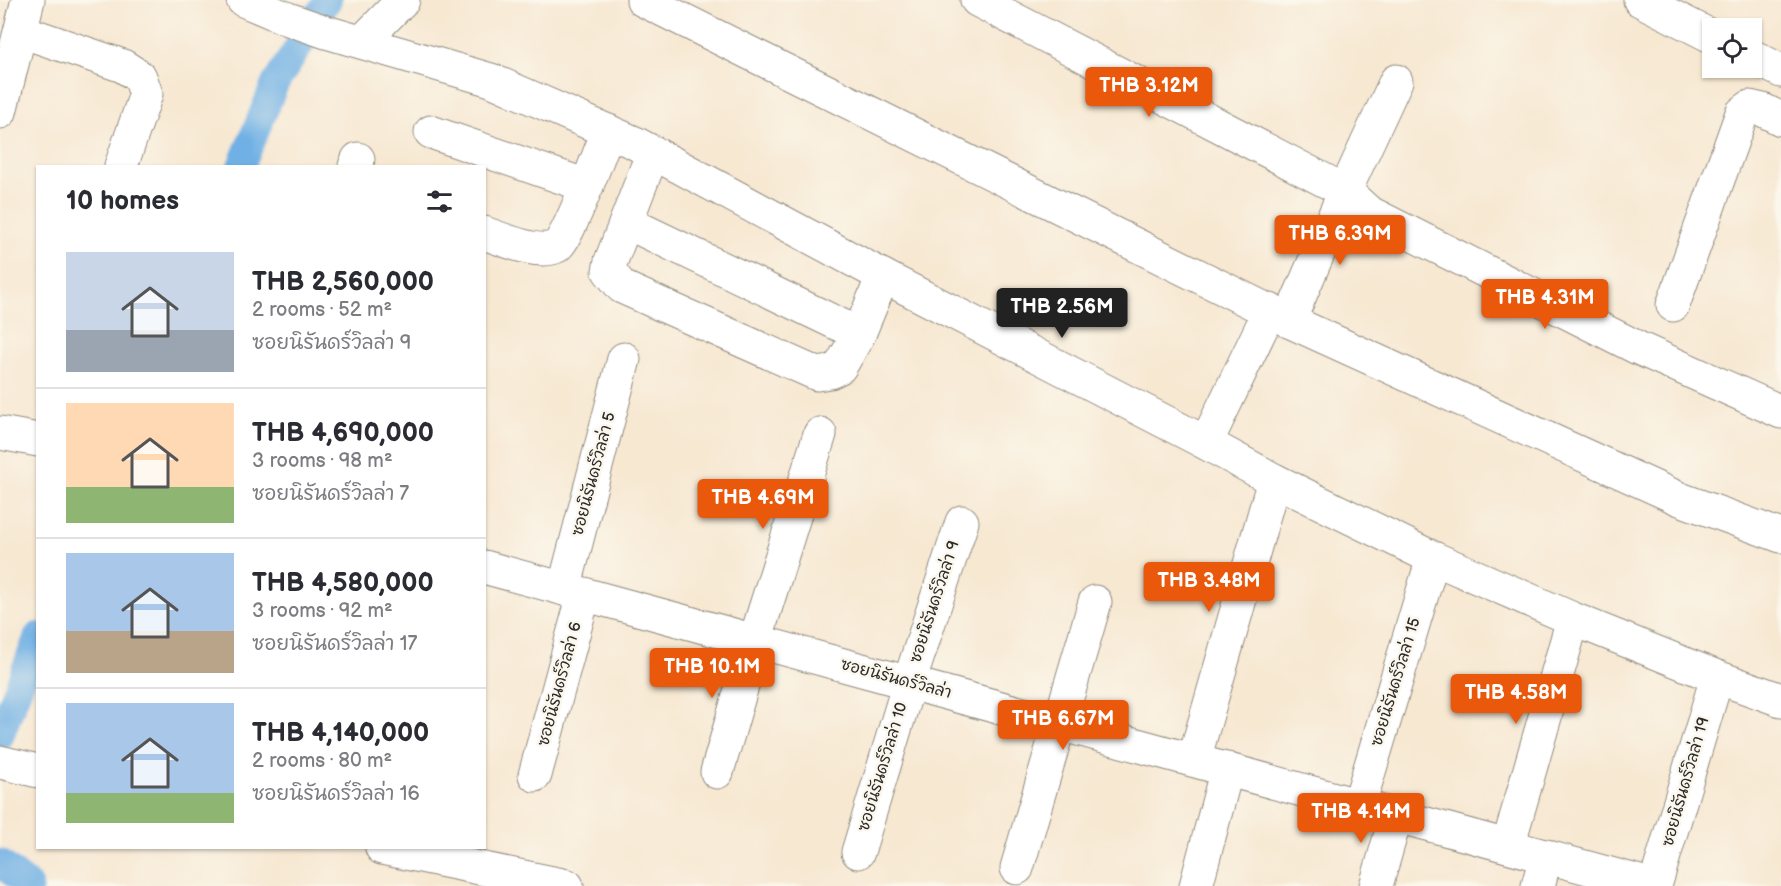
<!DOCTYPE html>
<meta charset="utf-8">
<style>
:root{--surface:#fff;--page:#f7f7f7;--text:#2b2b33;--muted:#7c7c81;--line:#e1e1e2;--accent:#ea580c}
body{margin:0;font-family:"Balsamiq Sans","Playpen Sans Thai",sans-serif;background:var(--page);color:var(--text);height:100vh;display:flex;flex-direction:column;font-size:22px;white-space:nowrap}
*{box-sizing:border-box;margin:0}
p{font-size:20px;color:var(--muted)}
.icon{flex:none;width:33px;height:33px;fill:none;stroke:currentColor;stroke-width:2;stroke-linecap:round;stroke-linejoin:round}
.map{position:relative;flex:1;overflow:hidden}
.details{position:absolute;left:36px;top:165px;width:450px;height:684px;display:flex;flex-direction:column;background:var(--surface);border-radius:0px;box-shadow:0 2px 4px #0004}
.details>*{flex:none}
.fabs{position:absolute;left:1702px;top:18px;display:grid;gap:12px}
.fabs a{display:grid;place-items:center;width:60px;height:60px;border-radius:0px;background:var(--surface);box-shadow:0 2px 4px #0004;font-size:30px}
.price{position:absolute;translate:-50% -51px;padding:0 14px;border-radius:6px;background:var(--accent);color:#fff;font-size:20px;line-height:39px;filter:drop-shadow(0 2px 3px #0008)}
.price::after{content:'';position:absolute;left:50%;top:36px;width:18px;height:14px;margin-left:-9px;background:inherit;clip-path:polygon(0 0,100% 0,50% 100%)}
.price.on{background:#222;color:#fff}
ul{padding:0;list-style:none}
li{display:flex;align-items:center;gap:18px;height:150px;padding:0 30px}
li+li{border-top:2px solid var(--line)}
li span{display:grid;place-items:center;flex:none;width:168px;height:120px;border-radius:0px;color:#555}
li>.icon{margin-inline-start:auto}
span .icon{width:72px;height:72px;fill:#fffc;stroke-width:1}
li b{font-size:26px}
h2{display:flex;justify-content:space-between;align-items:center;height:72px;padding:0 30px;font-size:26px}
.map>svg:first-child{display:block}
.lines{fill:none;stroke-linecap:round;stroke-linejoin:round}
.canal{stroke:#6fb0e4;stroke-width:28}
.minor-casing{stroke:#918a7e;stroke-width:35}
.minor{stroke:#fff;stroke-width:33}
.labels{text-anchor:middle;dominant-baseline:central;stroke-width:5;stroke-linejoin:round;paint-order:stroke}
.street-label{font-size:16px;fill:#2b2b2b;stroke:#fbf7ec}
</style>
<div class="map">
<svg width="1781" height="886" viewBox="0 0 1781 886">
<rect width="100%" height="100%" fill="#fbf7ec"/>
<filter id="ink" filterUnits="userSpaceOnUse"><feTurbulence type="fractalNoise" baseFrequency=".0167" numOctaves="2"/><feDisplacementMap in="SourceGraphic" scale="12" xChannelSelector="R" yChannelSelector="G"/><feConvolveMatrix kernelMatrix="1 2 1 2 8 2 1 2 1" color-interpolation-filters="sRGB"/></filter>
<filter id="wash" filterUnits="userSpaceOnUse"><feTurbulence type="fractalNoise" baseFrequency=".008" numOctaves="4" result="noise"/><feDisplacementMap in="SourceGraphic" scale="24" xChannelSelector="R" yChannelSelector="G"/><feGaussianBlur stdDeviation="1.35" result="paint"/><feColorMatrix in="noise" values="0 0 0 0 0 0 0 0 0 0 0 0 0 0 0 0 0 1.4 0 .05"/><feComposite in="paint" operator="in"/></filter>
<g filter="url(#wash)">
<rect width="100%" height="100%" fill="#f7e8d2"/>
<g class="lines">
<g class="canal">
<polyline points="241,166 275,84 328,0"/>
<polyline points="0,736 38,636"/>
<polyline points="0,863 29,886"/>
</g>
</g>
</g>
<g filter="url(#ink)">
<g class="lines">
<g class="minor-casing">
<g id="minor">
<polyline points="243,0 288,19 326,32 491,80 635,143 883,276 1206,443 1274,480 1433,558 1573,619 1717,677 1781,700"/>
<polyline points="643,0 1289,321 1680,499 1781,536"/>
<polyline points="977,0 1345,191 1368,212 1638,348 1781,412"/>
<polyline points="1640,0 1713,37"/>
<polyline points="21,31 123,66 140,77 146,94 121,166"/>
<polyline points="362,42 403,0"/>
<polyline points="1752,56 1781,71"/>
<polyline points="0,112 28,0"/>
<polyline points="431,132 587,186"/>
<polyline points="653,152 611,261 609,271 622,287 817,374 830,372 840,367 859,334 883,276"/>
<polyline points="355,166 358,159"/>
<polyline points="626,222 859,334"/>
<path d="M484,233C502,239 540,256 557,246C567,241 602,147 608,131"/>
<polyline points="1673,305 1742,113 1750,107 1763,110 1781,119"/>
<polyline points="1289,321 1345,191 1396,81"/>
<polyline points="0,433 38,440"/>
<polyline points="1206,443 1270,310"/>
<polyline points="484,567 1654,886"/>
<polyline points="564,589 624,359"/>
<polyline points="1194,760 1274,480"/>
<polyline points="0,762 38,771"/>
<polyline points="717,772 755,641 820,434"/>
<polyline points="535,775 584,594"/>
<polyline points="1359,805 1433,558"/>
<polyline points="1508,846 1573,619"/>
<polyline points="382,848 567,886"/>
<polyline points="858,852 909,683 962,522"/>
<polyline points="1017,868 1095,602"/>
<polyline points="1196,886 1227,769"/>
<polyline points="1376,886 1396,816"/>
<polyline points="1538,886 1546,856"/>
<polyline points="1655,886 1717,677"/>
</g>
</g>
<use href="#minor" class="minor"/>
</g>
</g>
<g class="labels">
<g class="street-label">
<text transform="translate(594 474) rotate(-75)">ซอยนิรันดร์วิลล่า 5</text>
<text transform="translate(935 602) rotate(-72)">ซอยนิรันดร์วิลล่า 9</text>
<text transform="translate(896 679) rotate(15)">ซอยนิรันดร์วิลล่า</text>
<text transform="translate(1396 682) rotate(-73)">ซอยนิรันดร์วิลล่า 15</text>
<text transform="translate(560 684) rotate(-75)">ซอยนิรันดร์วิลล่า 6</text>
<text transform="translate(883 767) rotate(-73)">ซอยนิรันดร์วิลล่า 10</text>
<text transform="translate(1686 782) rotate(-74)">ซอยนิรันดร์วิลล่า 19</text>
</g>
</g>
</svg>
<div class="fabs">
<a><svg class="icon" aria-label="locate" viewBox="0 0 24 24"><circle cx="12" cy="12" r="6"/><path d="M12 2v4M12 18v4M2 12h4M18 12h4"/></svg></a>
</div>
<b class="price" style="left:1149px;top:118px">THB 3.12M</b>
<b class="price" style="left:1340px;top:266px">THB 6.39M</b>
<b class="price" style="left:1545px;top:330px">THB 4.31M</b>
<b class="price on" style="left:1062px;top:339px">THB 2.56M</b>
<b class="price" style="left:763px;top:530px">THB 4.69M</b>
<b class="price" style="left:1209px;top:613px">THB 3.48M</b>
<b class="price" style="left:712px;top:699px">THB 10.1M</b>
<b class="price" style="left:1516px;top:725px">THB 4.58M</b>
<b class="price" style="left:1063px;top:751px">THB 6.67M</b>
<b class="price" style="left:1361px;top:844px">THB 4.14M</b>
<section class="details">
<h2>10 homes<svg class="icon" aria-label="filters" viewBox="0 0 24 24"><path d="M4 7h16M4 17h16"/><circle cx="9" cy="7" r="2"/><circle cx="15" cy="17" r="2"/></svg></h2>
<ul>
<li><span style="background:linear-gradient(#c9d6e8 65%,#9aa5b1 0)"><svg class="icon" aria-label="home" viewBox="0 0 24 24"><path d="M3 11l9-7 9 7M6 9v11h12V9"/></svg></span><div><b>THB 2,560,000</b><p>2 rooms · 52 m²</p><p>ซอยนิรันดร์วิลล่า 9</p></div></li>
<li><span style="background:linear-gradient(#ffd9b3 70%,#8fb573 0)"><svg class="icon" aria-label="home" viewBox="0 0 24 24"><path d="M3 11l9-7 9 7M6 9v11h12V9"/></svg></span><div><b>THB 4,690,000</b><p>3 rooms · 98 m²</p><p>ซอยนิรันดร์วิลล่า 7</p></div></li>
<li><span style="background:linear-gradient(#a9c7e8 65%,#b9a48a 0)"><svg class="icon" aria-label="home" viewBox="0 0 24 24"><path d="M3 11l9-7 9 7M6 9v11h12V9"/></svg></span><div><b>THB 4,580,000</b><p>3 rooms · 92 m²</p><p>ซอยนิรันดร์วิลล่า 17</p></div></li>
<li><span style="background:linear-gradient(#a9c7e8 75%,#8fb573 0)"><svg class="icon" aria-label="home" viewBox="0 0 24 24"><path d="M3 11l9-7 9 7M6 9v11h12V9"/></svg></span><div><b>THB 4,140,000</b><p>2 rooms · 80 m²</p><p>ซอยนิรันดร์วิลล่า 16</p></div></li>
</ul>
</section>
</div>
